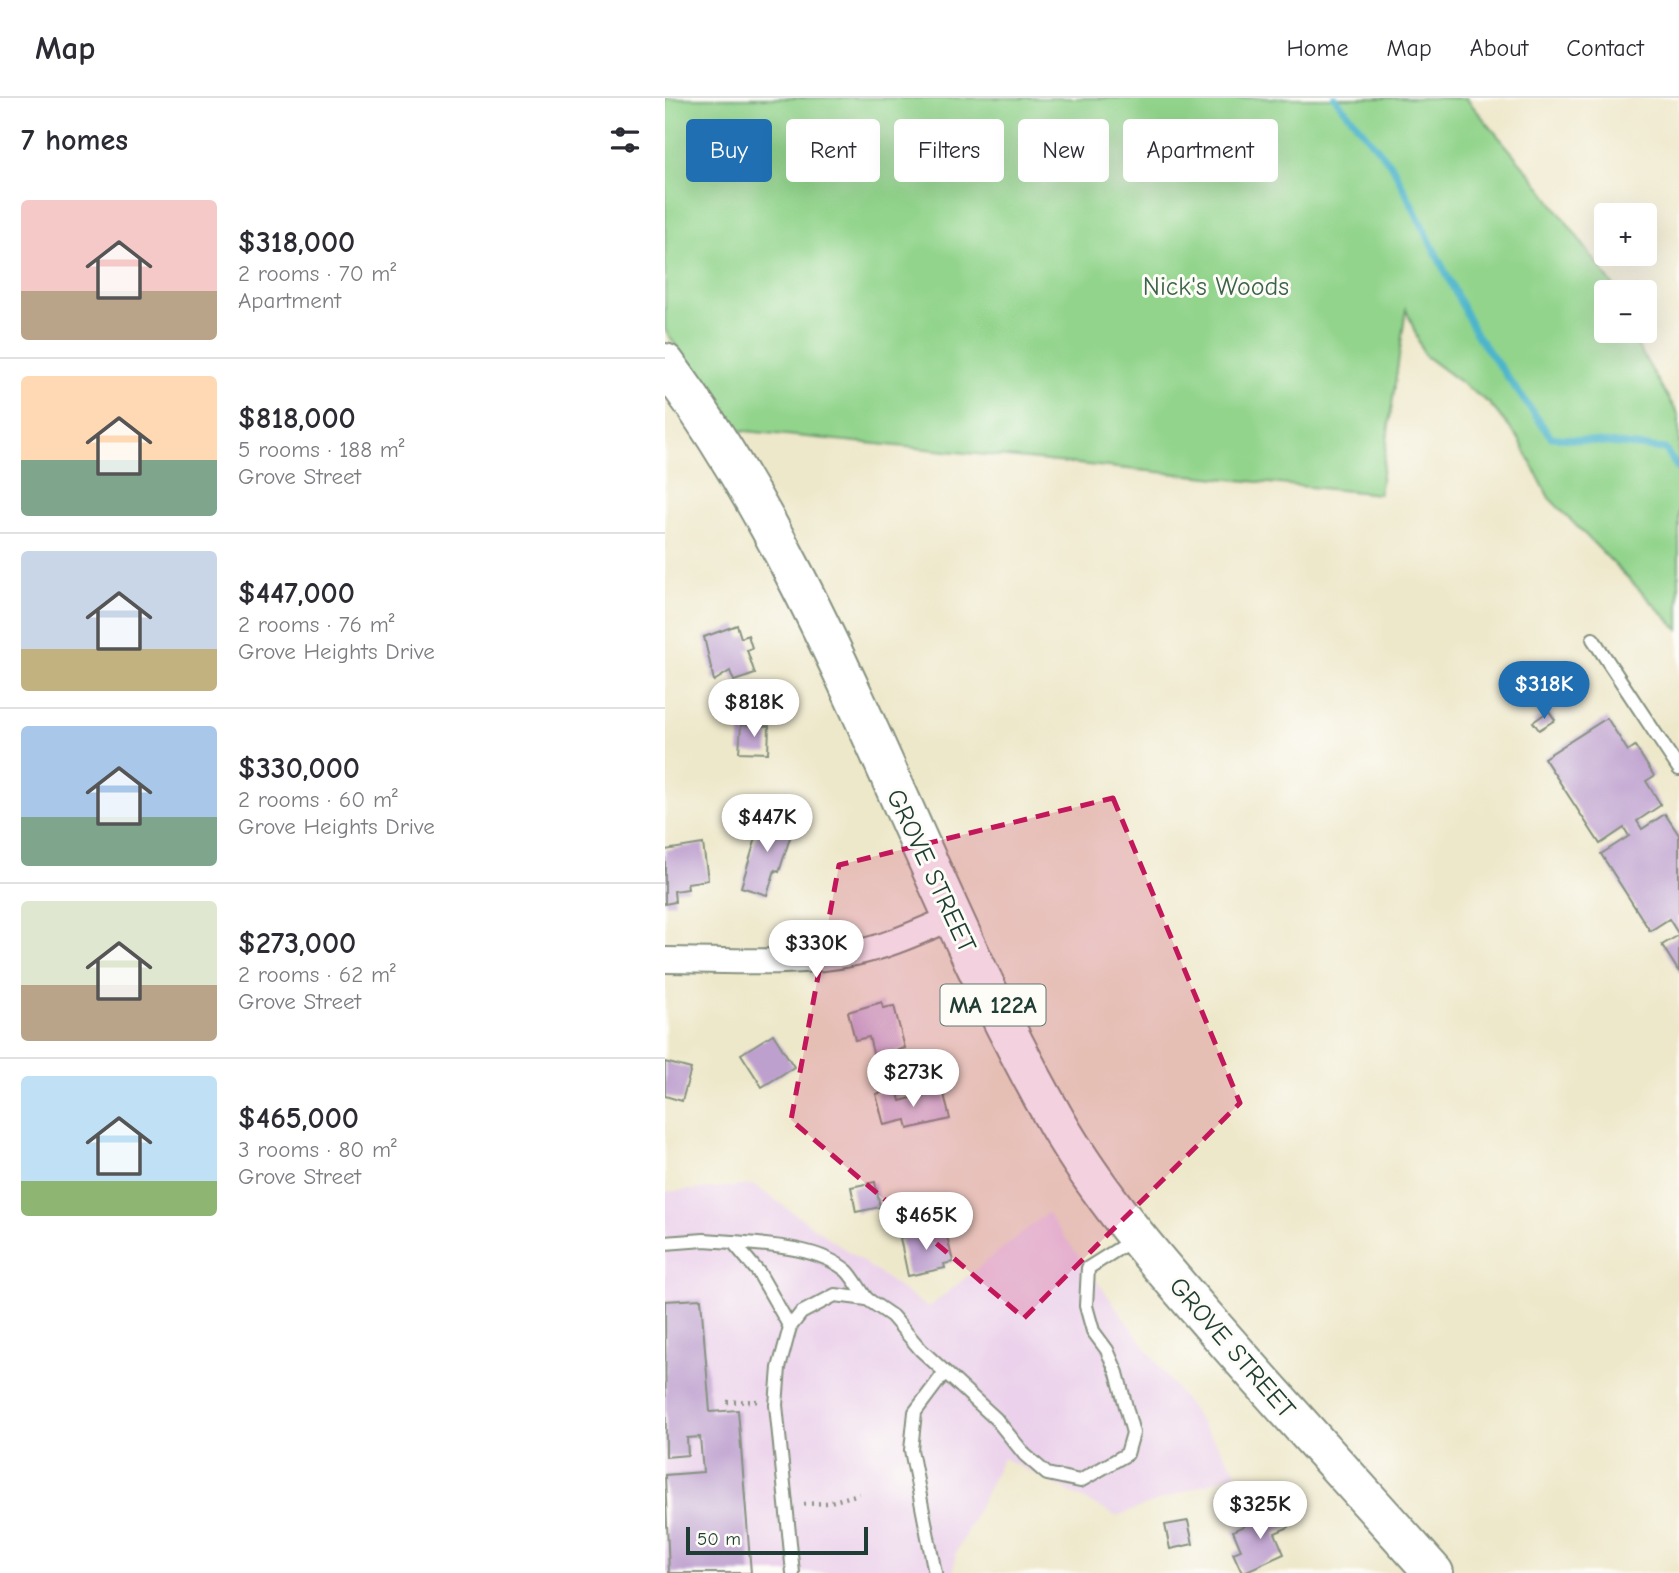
<!DOCTYPE html>
<meta charset="utf-8">
<style>
:root{--surface:#fff;--page:#f2f2f3;--text:#2b2b33;--muted:#7c7c81;--line:#e1e1e2;--accent:#1f6fb2}
body{margin:0;font-family:"Comic Neue",sans-serif;background:var(--page);color:var(--text);height:100vh;display:flex;flex-direction:column;font-size:26px;white-space:nowrap}
*{box-sizing:border-box;margin:0}
p{font-size:23px;color:var(--muted)}
.icon{flex:none;width:38px;height:38px;fill:none;stroke:currentColor;stroke-width:2;stroke-linecap:round;stroke-linejoin:round}
.map{position:relative;flex:1;overflow:hidden}
.panel{display:flex;flex-direction:column;background:var(--surface);width:665px}
.panel>*{flex:none}
.hud{position:absolute;left:21px;top:21px;width:665px;height:63px;display:flex;gap:14px}
.fabs{position:absolute;left:929px;top:105px;display:grid;gap:14px}
.fabs a{display:grid;place-items:center;width:63px;height:63px;border-radius:7px;background:var(--surface);box-shadow:0 7px 28px #0002;font-size:35px}
.scale{position:absolute;left:21px;bottom:18px;width:182px;box-sizing:border-box;padding-left:7px;border:4px solid #1f3d34;border-top:0;font-size:19px;line-height:24px;white-space:nowrap;color:#1f3d34;-webkit-text-stroke:5px #fdfcf7;paint-order:stroke}
.price{position:absolute;translate:-50% -60px;padding:0 16px;border-radius:24px;background:#fff;color:#222;font-size:23px;line-height:46px;filter:drop-shadow(0 2px 4px #0008)}
.price::after{content:'';position:absolute;left:50%;top:42px;width:21px;height:16px;margin-left:-10px;background:inherit;clip-path:polygon(0 0,100% 0,50% 100%)}
.price.active{background:var(--accent);color:#fff}
ul{padding:0;list-style:none}
li{display:flex;align-items:center;gap:21px;height:175px;padding:0 21px}
li+li{border-top:2px solid var(--line)}
li span{display:grid;place-items:center;flex:none;width:196px;height:140px;border-radius:7px;color:#555}
li>.icon{margin-inline-start:auto}
span .icon{width:84px;height:84px;fill:#fffc;stroke-width:1}
li b{font-size:30px}
h2{display:flex;justify-content:space-between;align-items:center;height:84px;padding:0 21px;font-size:30px}
.tag{padding:0 24px;border-radius:7px;background:var(--surface);box-shadow:0 7px 28px #0002;font-size:24px;line-height:63px}
.tag.active{background:var(--accent);color:#fff}
header{display:flex;align-items:center;gap:42px;box-sizing:border-box;height:98px;padding:0 35px;background:var(--surface);border-bottom:2px solid var(--line)}
header strong{font-size:33px}
nav{display:flex;gap:38px;margin-inline-start:auto;font-size:24px}
main{display:flex;flex:1;min-height:0}
.map>svg:first-child{display:block}
.built{fill:#ebd1eb}
.green{fill:#92d48c;stroke:#588860;stroke-width:2}
.lines{fill:none;stroke-linecap:round;stroke-linejoin:round}
.stream{stroke:#4db5cb;stroke-width:7}
.building{fill:#bea0cf}
.lane-casing{stroke:#869280;stroke-width:16}
.street-casing{stroke:#869280;stroke-width:28}
.primary-casing{stroke:#869280;stroke-width:42}
.path{stroke:#869280;stroke-width:4.5;stroke-dasharray:2 5;stroke-linecap:butt}
.lane{stroke:#fff;stroke-width:12}
.street{stroke:#fff;stroke-width:24}
.primary{stroke:#fff;stroke-width:38}
.marked{fill:#c2185b;fill-opacity:0.2;stroke:#c2185b;stroke-width:5;stroke-dasharray:14 9;stroke-linejoin:round}
.labels{text-anchor:middle;dominant-baseline:central;stroke-width:6;stroke-linejoin:round;paint-order:stroke}
.shield{fill:#fdfcf7;stroke:#62766e;stroke-width:2}
.shield-label{font-size:24px;font-weight:bold;fill:#1f3d34}
.park-label{font-size:26px;fill:#3c634a;stroke:#fdfcf7}
.street-label{font-size:26px;fill:#1f3d34;stroke:#fdfcf7}
</style>
<header>
<strong>Map</strong>
<nav><a>Home</a><a>Map</a><a>About</a><a>Contact</a></nav>
</header>
<main>
<section class="panel">
<h2>7 homes<svg class="icon" aria-label="filters" viewBox="0 0 24 24"><path d="M4 7h16M4 17h16"/><circle cx="9" cy="7" r="2"/><circle cx="15" cy="17" r="2"/></svg></h2>
<ul>
<li><span style="background:linear-gradient(#f6c9c9 65%,#b9a48a 0)"><svg class="icon" aria-label="home" viewBox="0 0 24 24"><path d="M3 11l9-7 9 7M6 9v11h12V9"/></svg></span><div><b>$318,000</b><p>2 rooms · 70 m²</p><p>Apartment</p></div></li>
<li><span style="background:linear-gradient(#ffd9b3 60%,#7fa58c 0)"><svg class="icon" aria-label="home" viewBox="0 0 24 24"><path d="M3 11l9-7 9 7M6 9v11h12V9"/></svg></span><div><b>$818,000</b><p>5 rooms · 188 m²</p><p>Grove Street</p></div></li>
<li><span style="background:linear-gradient(#c9d6e8 70%,#c2b280 0)"><svg class="icon" aria-label="home" viewBox="0 0 24 24"><path d="M3 11l9-7 9 7M6 9v11h12V9"/></svg></span><div><b>$447,000</b><p>2 rooms · 76 m²</p><p>Grove Heights Drive</p></div></li>
<li><span style="background:linear-gradient(#a9c7e8 65%,#7fa58c 0)"><svg class="icon" aria-label="home" viewBox="0 0 24 24"><path d="M3 11l9-7 9 7M6 9v11h12V9"/></svg></span><div><b>$330,000</b><p>2 rooms · 60 m²</p><p>Grove Heights Drive</p></div></li>
<li><span style="background:linear-gradient(#dfe7d0 60%,#b9a48a 0)"><svg class="icon" aria-label="home" viewBox="0 0 24 24"><path d="M3 11l9-7 9 7M6 9v11h12V9"/></svg></span><div><b>$273,000</b><p>2 rooms · 62 m²</p><p>Grove Street</p></div></li>
<li><span style="background:linear-gradient(#bfe0f5 75%,#8fb573 0)"><svg class="icon" aria-label="home" viewBox="0 0 24 24"><path d="M3 11l9-7 9 7M6 9v11h12V9"/></svg></span><div><b>$465,000</b><p>3 rooms · 80 m²</p><p>Grove Street</p></div></li>
</ul>
</section>
<div class="map">
<svg width="1014" height="1475" viewBox="0 0 1014 1475">
<rect width="100%" height="100%" fill="#fdfcf7"/>
<filter id="ink" filterUnits="userSpaceOnUse"><feTurbulence type="fractalNoise" baseFrequency=".0143" numOctaves="2"/><feDisplacementMap in="SourceGraphic" scale="14" xChannelSelector="R" yChannelSelector="G"/><feConvolveMatrix kernelMatrix="1 2 1 2 8 2 1 2 1" color-interpolation-filters="sRGB"/></filter>
<filter id="wash" filterUnits="userSpaceOnUse"><feTurbulence type="fractalNoise" baseFrequency=".00686" numOctaves="4" result="noise"/><feDisplacementMap in="SourceGraphic" scale="28" xChannelSelector="R" yChannelSelector="G"/><feGaussianBlur stdDeviation="1.57" result="paint"/><feColorMatrix in="noise" values="0 0 0 0 0 0 0 0 0 0 0 0 0 0 0 0 0 1.4 0 .05"/><feComposite in="paint" operator="in"/></filter>
<g filter="url(#wash)">
<rect width="100%" height="100%" fill="#eee8cb"/>
<polygon class="built" points="89,1087 263,1210 382,1115 573,1375 451,1418 338,1360 290,1457 289,1475 0,1475 0,1094"/>
<polygon class="green" points="0,0 801,0 872,84 953,194 942,194 942,233 966,233 966,237 1014,318 1014,532 884,400 854,341 825,306 759,257 741,211 714,396 71,332 0,232"/>
<g class="lines">
<polyline class="stream" points="670,0 728,69 811,236 886,339 1000,351 1014,372"/>
</g>
<g id="blocks">
<g class="building">
<polygon points="72,527 76,540 83,537 87,550 82,552 90,576 69,583 65,573 49,583 39,539"/>
<polygon points="884,613 890,622 874,632 868,624"/>
<polygon points="942,620 963,653 970,648 989,678 981,683 996,707 972,723 977,731 1000,716 1014,737 1014,874 997,847 1014,837 1004,821 985,833 936,756 964,738 959,730 935,746 879,660"/>
<polygon points="76,627 104,628 103,655 74,654"/>
<polygon points="98,717 129,727 114,774 110,772 102,797 76,789"/>
<polygon points="38,746 43,782 22,785 23,791 9,793 10,804 0,806 0,752"/>
<polygon points="217,904 218,910 229,908 240,950 209,959 204,939 190,942 183,914"/>
<polygon points="108,936 129,969 97,989 76,956"/>
<polygon points="0,964 26,971 17,1003 0,998"/>
<polygon points="232,991 235,1003 278,992 285,1021 243,1031 241,1022 219,1027 211,996"/>
<polygon points="210,1084 215,1109 191,1114 186,1089"/>
<polygon points="272,1132 273,1135 281,1134 288,1164 279,1166 280,1170 243,1178 235,1140"/>
<polygon points="36,1201 45,1314 73,1312 86,1475 4,1475 0,1377 38,1374 35,1339 22,1340 23,1357 1,1359 0,1203"/>
<polygon points="616,1411 624,1429 610,1435 619,1456 577,1475 568,1455 576,1452 568,1433"/>
<polygon points="523,1423 528,1446 505,1451 500,1427"/>
</g>
</g>
</g>
<g filter="url(#ink)">
<use href="#blocks" fill-opacity="0" stroke="#869280" stroke-width="2"/>
<g class="lines">
<g class="lane-casing">
<g id="lane">
<polyline points="928,541 1014,671"/>
<polyline points="0,1145 39,1142 68,1144"/>
<path d="M125,1229L94,1175L68,1144C103,1147 154,1149 182,1173C189,1180 195,1192 202,1201"/>
<polyline points="128,1475 111,1307 114,1270 125,1229 136,1215 170,1197 202,1201 227,1218 256,1252 280,1274"/>
<polyline points="270,1475 246,1352 250,1314 280,1274 331,1321 360,1357 382,1376 415,1383 462,1356 468,1335 452,1275 442,1252 428,1233 421,1208 423,1170 469,1141"/>
</g>
</g>
<g class="street-casing">
<path id="street" d="M0,862C62,862 129,868 190,855C224,848 255,833 287,820"/>
</g>
<g class="primary-casing">
<path id="primary" d="M0,265C171,495 250,777 392,1025C434,1098 491,1163 546,1226C619,1310 695,1392 769,1475"/>
</g>
<g class="path">
<polyline points="62,1304 95,1303"/>
<polyline points="139,1406 162,1405 194,1396"/>
</g>
<use href="#lane" class="lane"/>
<use href="#street" class="street"/>
<use href="#primary" class="primary"/>
</g>
</g>
<path class="marked" d="M448,700L575,1005L359,1220L126,1022L174,767Z"/>
<g class="labels">
<rect class="shield" x="275.5" y="886.5" width="105" height="41" rx="5"/>
<g class="shield-label">
<text x="328" y="907">MA 122A</text>
</g>
<g class="park-label">
<text x="551" y="189">Nick's Woods</text>
</g>
<g class="street-label">
<text transform="translate(266 773) rotate(65)">GROVE STREET</text>
<text transform="translate(567 1250) rotate(49)">GROVE STREET</text>
</g>
</g>
</svg>
<div class="fabs">
<a>+</a>
<a>−</a>
</div>
<div class="scale">50 m</div>
<b class="price active" style="left:879px;top:623px">$318K</b>
<b class="price" style="left:89px;top:641px">$818K</b>
<b class="price" style="left:102px;top:756px">$447K</b>
<b class="price" style="left:151px;top:882px">$330K</b>
<b class="price" style="left:248px;top:1011px">$273K</b>
<b class="price" style="left:261px;top:1154px">$465K</b>
<b class="price" style="left:595px;top:1443px">$325K</b>
<div class="hud">
<a class="tag active">Buy</a>
<a class="tag">Rent</a>
<a class="tag">Filters</a>
<a class="tag">New</a>
<a class="tag">Apartment</a>
</div>
</div>
</main>
